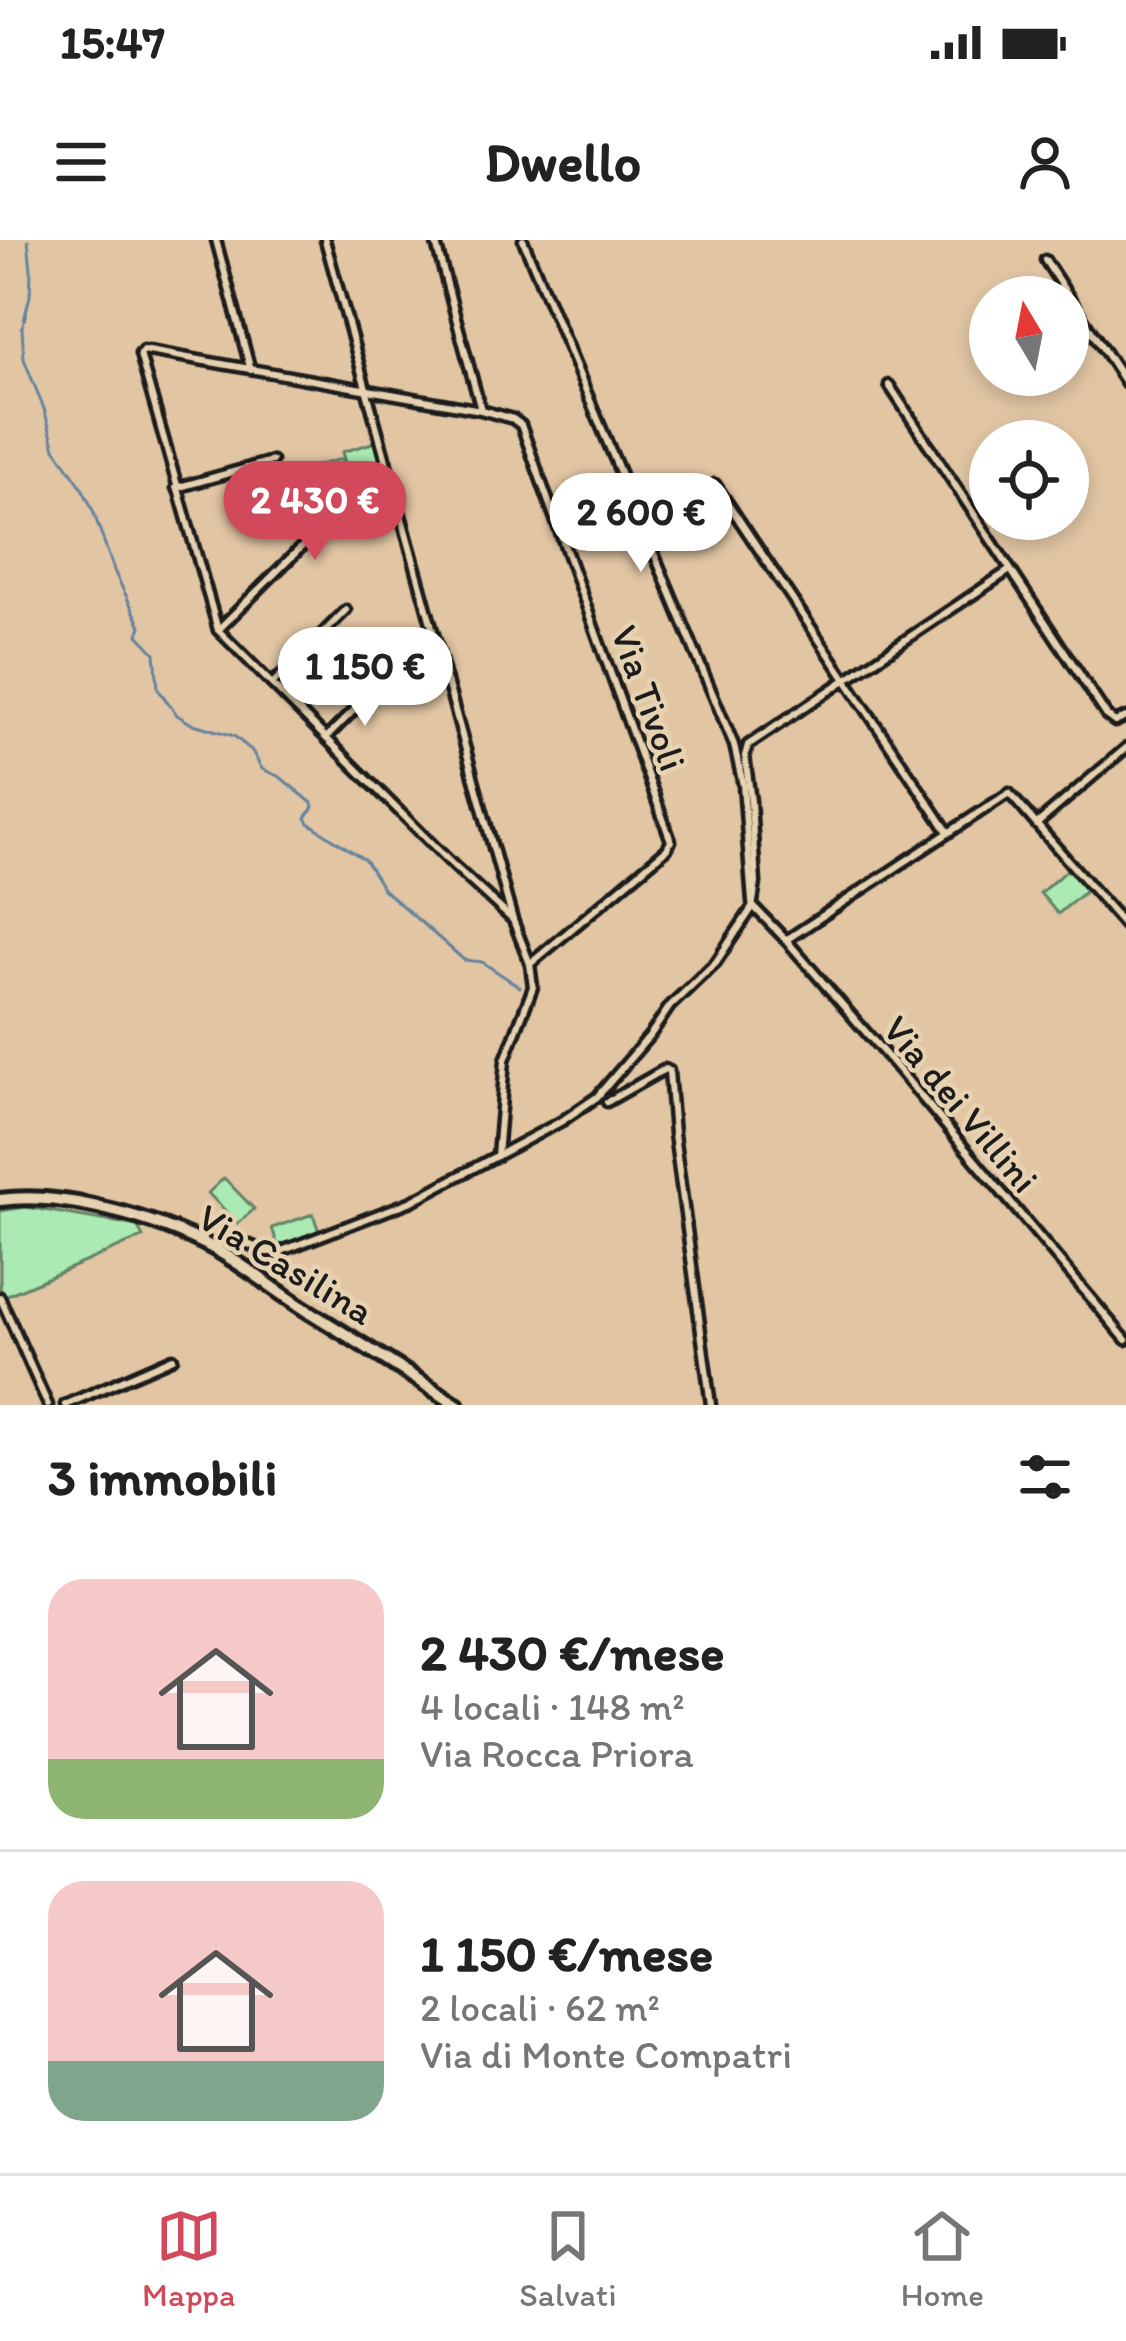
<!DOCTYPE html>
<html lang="it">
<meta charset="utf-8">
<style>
:root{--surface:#fff;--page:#f6f6f6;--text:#222;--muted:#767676;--line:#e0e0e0;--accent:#d1495b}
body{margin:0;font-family:Itim,sans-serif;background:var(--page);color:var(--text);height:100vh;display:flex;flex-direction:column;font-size:45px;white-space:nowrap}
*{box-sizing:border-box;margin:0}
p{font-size:39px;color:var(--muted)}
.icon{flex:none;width:66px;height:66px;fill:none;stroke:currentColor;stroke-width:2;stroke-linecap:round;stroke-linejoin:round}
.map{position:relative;height:1165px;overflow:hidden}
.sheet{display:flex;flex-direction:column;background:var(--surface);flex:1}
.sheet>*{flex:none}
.needle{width:78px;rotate:350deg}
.fabs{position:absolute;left:969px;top:36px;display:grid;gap:24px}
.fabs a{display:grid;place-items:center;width:120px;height:120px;border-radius:50%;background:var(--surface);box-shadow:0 6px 18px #0003;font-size:60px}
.price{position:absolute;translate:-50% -102px;padding:0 27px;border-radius:42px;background:#fff;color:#222;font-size:39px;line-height:78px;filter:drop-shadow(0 3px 6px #0008)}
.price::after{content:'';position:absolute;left:50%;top:72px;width:36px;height:27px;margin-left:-18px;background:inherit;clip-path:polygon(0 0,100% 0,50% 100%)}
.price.active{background:var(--accent);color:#fff}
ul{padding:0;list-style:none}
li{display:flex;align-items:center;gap:36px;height:300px;padding:0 48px}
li+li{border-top:3px solid var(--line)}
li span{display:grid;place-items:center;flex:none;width:336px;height:240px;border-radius:36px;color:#555}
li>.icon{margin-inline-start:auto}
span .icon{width:144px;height:144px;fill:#fffc;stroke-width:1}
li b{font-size:51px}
h2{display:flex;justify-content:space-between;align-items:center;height:144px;padding:0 48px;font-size:51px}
.status{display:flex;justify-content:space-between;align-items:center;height:84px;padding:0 60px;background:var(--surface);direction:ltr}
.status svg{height:33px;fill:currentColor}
header{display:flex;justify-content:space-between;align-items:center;height:156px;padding:0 48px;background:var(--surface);font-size:54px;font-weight:800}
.tabs{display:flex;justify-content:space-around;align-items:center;height:168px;border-top:3px solid var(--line);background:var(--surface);font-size:33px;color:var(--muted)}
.tabs a{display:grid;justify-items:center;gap:6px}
.tabs .active{color:var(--accent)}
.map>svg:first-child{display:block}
.green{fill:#abebb3;stroke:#648468;stroke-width:3}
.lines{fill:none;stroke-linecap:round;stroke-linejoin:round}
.stream{stroke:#66839d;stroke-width:3}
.street-casing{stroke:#1c1c1c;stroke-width:15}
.primary-casing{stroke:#1c1c1c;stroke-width:20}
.street{stroke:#e6d1b0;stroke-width:6}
.primary{stroke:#e6d1b0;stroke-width:10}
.labels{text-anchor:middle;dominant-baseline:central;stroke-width:9;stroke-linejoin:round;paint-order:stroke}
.street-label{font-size:39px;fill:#1c1c1c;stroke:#e6d1b0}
</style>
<div class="status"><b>15:47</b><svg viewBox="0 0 49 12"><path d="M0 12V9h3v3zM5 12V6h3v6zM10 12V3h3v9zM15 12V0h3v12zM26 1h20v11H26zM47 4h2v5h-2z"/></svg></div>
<header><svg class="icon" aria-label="menu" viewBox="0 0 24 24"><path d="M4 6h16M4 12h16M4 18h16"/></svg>Dwello<svg class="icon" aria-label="person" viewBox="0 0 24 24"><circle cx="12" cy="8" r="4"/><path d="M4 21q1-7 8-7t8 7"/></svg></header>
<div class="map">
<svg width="1126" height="1165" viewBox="0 0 1126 1165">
<rect width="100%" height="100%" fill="#e2c6a4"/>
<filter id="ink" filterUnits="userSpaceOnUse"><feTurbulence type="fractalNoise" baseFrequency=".00833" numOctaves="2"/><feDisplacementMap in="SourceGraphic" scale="24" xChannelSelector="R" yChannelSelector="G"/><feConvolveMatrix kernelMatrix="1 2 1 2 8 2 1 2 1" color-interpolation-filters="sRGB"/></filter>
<g filter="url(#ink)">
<g class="green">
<polygon points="376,202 380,218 352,247 342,212"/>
<polygon points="341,219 350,251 325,275 311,227"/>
<polygon points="1069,628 1088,649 1058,674 1040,653"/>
<polygon points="224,938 254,969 238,984 208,953"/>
<polygon points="26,967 137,986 143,997 5,1056 0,1048 0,971"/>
<polygon points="313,974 319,992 278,1006 272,988"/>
</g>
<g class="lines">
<polyline class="stream" points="28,0 31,30 30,56 22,88 24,119 44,169 55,208 81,246 92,268 115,333 141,386 138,395 155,413 158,449 177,475 190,483 234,496 252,511 262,529 280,537 312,563 313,567 306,578 309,583 365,620 383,649 464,720 482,722 520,747"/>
<g class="street-casing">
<g id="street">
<polyline points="216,0 250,127"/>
<polyline points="325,0 513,680 530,724 533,747 505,820 497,916"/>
<polyline points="435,0 481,170"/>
<polyline points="523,0 734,505 743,545 752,662"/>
<polyline points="1045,20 1126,144"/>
<polyline points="889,145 1107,476 1115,482 1126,477"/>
<polyline points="715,244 948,592"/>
<polyline points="176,248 272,221"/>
<polyline points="218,390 386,223"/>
<polyline points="272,444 346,370"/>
<polyline points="326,498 374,450"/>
<polyline points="1038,583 1126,508"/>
<polyline points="753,666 786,700 898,829 1126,1100"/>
<polyline points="513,680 454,626 218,390 143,125 140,114 143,110 481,170 513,179 521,185 671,601 667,609 530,724"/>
<polyline points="786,700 1009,553 1126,687"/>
<polyline points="607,862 665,829 669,831 674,894 711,1165"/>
<polyline points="212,1007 237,999 266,1012 279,1012 412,961 562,881 597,857 651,794 670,766 716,722 752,668 756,643 751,561 745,516 748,505 1010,330"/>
<polyline points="0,1057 48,1165"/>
<polyline points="65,1165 173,1118"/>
</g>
</g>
<g class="primary-casing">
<path id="primary" d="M0,960C62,951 160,979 215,1009C247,1027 276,1051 308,1071C358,1102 408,1133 457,1165"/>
</g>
<use href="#street" class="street"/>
<use href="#primary" class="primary"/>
</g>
</g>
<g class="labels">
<g class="street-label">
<text transform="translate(649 458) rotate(70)">Via Tivoli</text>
<text transform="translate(961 864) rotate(50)">Via dei Villini</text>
<text transform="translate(286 1024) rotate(31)">Via Casilina</text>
</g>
</g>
</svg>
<div class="fabs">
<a><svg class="needle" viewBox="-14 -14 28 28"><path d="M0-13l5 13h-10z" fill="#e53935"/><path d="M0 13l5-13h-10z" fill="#767676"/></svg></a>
<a><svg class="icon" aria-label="locate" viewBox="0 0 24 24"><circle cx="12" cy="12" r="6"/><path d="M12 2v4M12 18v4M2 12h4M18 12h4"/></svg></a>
</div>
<b class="price active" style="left:315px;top:323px">2 430 €</b>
<b class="price" style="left:641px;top:335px">2 600 €</b>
<b class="price" style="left:365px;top:489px">1 150 €</b>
</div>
<section class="sheet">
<h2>3 immobili<svg class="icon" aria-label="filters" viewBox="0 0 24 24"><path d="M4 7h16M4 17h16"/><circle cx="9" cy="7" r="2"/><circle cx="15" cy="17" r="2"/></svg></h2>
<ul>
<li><span style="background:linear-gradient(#f6c9c9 75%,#8fb573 0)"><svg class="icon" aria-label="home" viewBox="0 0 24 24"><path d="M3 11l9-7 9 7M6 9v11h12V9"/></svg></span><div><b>2 430 €/mese</b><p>4 locali · 148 m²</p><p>Via Rocca Priora</p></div></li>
<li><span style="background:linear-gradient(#f6c9c9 75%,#7fa58c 0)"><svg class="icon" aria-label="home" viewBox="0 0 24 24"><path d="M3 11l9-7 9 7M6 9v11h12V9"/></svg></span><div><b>1 150 €/mese</b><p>2 locali · 62 m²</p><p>Via di Monte Compatri</p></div></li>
</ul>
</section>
<nav class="tabs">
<a class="active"><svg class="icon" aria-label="map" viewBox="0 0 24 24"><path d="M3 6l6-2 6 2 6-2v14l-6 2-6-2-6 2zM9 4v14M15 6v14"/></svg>Mappa</a>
<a><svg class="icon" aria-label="saved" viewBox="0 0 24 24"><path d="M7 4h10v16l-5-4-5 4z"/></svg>Salvati</a>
<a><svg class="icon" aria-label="home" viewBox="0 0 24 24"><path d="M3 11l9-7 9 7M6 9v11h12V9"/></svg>Home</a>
</nav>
